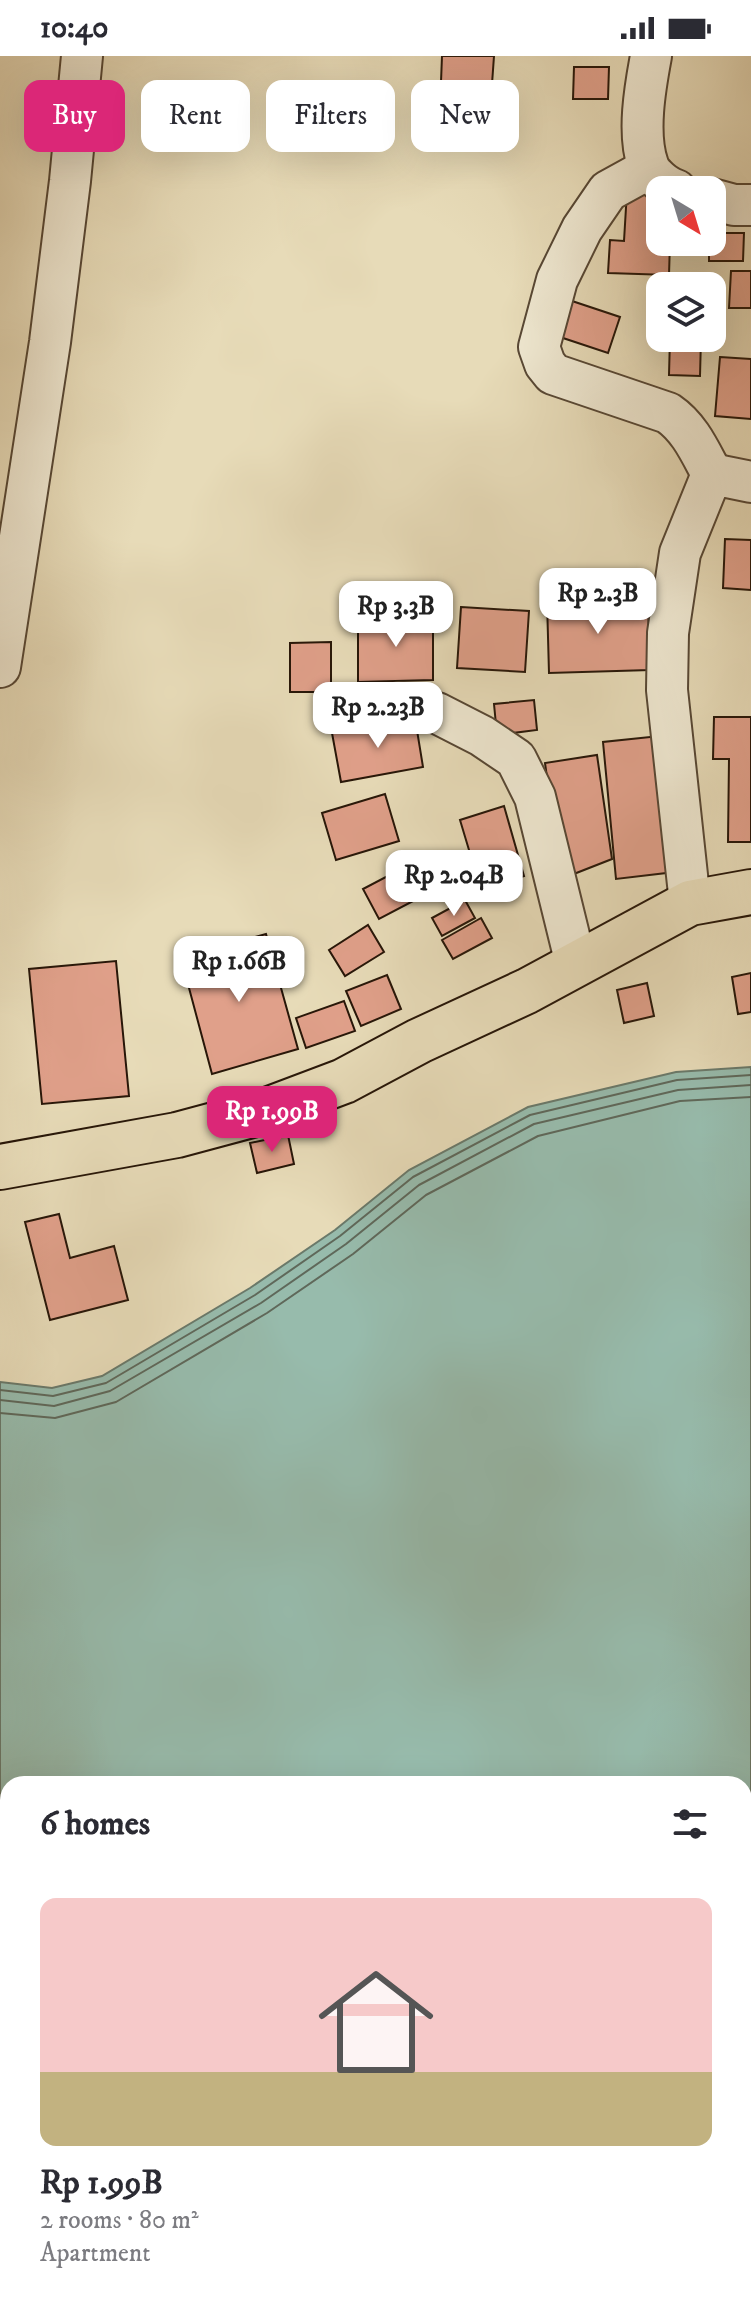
<!DOCTYPE html>
<meta charset="utf-8">
<style>
:root{--surface:#fff;--page:#f7f7f7;--text:#2b2b33;--muted:#7c7c81;--accent:#db2777}
body{margin:0;font-family:"IM FELL DW Pica",serif;background:var(--page);color:var(--text);height:100vh;display:flex;flex-direction:column;font-size:30px;white-space:nowrap}
*{box-sizing:border-box;margin:0}
p{font-size:26px;color:var(--muted)}
.icon{flex:none;width:44px;height:44px;fill:none;stroke:currentColor;stroke-width:2;stroke-linecap:round;stroke-linejoin:round}
.map{position:relative;flex:1;overflow:hidden}
.sheet{position:absolute;left:0px;top:1720px;width:752px;height:536px;display:flex;flex-direction:column;background:var(--surface);border-radius:24px 24px 0 0;box-shadow:0 8px 32px #0002}
.sheet>*{flex:none}
.hud{position:absolute;left:24px;top:24px;width:704px;height:72px;display:flex;gap:16px}
.needle{width:52px;rotate:142deg}
.fabs{position:absolute;left:646px;top:120px;display:grid;gap:16px}
.fabs a{display:grid;place-items:center;width:80px;height:80px;border-radius:16px;background:var(--surface);box-shadow:0 8px 32px #0002;font-size:40px}
.price{position:absolute;translate:-50% -68px;padding:0 18px;border-radius:16px;background:#fff;color:#222;font-size:26px;line-height:52px;filter:drop-shadow(0 2px 4px #0008)}
.price::after{content:'';position:absolute;left:50%;top:48px;width:24px;height:18px;margin-left:-12px;background:inherit;clip-path:polygon(0 0,100% 0,50% 100%)}
.price.current{background:var(--accent);color:#fff}
ul{padding:0;list-style:none}
li{display:grid;align-content:center;gap:16px;height:424px;padding:0 40px}
li span{display:grid;place-items:center;height:248px;border-radius:16px;color:#555}
li>.icon{margin-inline-start:auto}
span .icon{width:144px;height:144px;fill:#fffc;stroke-width:1}
li b{font-size:34px}
h2{display:flex;justify-content:space-between;align-items:center;height:96px;padding:0 40px;font-size:34px}
.tag{padding:0 28px;border-radius:16px;background:var(--surface);box-shadow:0 8px 32px #0002;font-size:28px;line-height:72px}
.tag.current{background:var(--accent);color:#fff}
.status{display:flex;justify-content:space-between;align-items:center;height:56px;padding:0 40px;background:var(--surface);direction:ltr}
.status svg{height:22px;fill:currentColor}
.map>svg:first-child{display:block}
.water{fill:#97bbac;stroke:#6a796a;stroke-width:2;fill-rule:evenodd}
.lines{fill:none;stroke-linecap:round;stroke-linejoin:round}
.shore{stroke:#5f685a;stroke-width:2}
.building{fill:#e0a08a;stroke:#271608;stroke-width:2}
.minor-casing{stroke:#574734;stroke-width:44}
.trunk-casing{stroke:#271608;stroke-width:48}
.minor{stroke:#efe8d1;stroke-width:40}
.trunk{stroke:#e7dbb8;stroke-width:44}
</style>
<div class="status"><b>10:40</b><svg viewBox="0 0 49 12"><path d="M0 12V9h3v3zM5 12V6h3v6zM10 12V3h3v9zM15 12V0h3v12zM26 1h20v11H26zM47 4h2v5h-2z"/></svg></div>
<div class="map">
<svg width="751" height="2256" viewBox="0 0 751 2256">
<rect width="100%" height="100%" fill="#e7dbb8"/>
<filter id="stains"><feTurbulence type="fractalNoise" baseFrequency=".0025" numOctaves="4"/><feColorMatrix values="0 0 0 0 .2 0 0 0 0 .09 0 0 0 0 .02 0 0 0 .5 -.17"/></filter>
<radialGradient id="worn" r=".72"><stop offset=".6" stop-color="#630" stop-opacity="0"/><stop offset="1" stop-color="#630" stop-opacity=".3"/></radialGradient>
<path class="water" d="M751,1011V2256H0V1326L52,1332L102,1320L250,1232L335,1174L409,1114L528,1051L676,1016ZM8,1728H744V2248H8Z"/>
<g class="lines">
<g class="shore">
<polyline points="0,1334 53,1340 106,1327 255,1239 340,1180 413,1121 530,1059 677,1024 751,1019"/>
<polyline points="0,1344 54,1350 110,1335 261,1247 346,1188 419,1129 534,1068 678,1034 751,1029"/>
<polyline points="0,1357 55,1362 116,1346 267,1257 353,1198 426,1139 538,1080 680,1045 751,1041"/>
</g>
</g>
<g class="building">
<polygon points="442,0 494,0 492,28 441,26"/>
<polygon points="574,11 609,11 608,43 573,43"/>
<polygon points="627,135 660,137 660,186 670,186 669,219 608,217 610,184 624,185"/>
<polygon points="712,177 744,177 743,205 709,205 709,186 712,186"/>
<polygon points="731,215 751,215 751,252 729,252"/>
<polygon points="563,242 620,261 608,297 551,278"/>
<polygon points="670,282 701,282 700,320 669,319"/>
<polygon points="720,301 751,303 751,363 715,360"/>
<polygon points="725,483 751,484 751,534 723,532"/>
<polygon points="648,542 650,614 549,617 547,545"/>
<polygon points="461,551 529,555 525,616 457,612"/>
<polygon points="433,560 433,624 358,626 358,562"/>
<polygon points="331,586 331,636 290,636 290,587"/>
<polygon points="534,644 537,674 497,679 494,648"/>
<polygon points="714,661 751,661 751,786 728,786 729,703 713,703"/>
<polygon points="415,662 423,711 341,726 332,677"/>
<polygon points="669,679 683,815 616,823 603,686"/>
<polygon points="597,699 612,803 561,823 545,707"/>
<polygon points="385,738 399,785 336,804 322,757"/>
<polygon points="504,750 524,820 481,834 460,764"/>
<polygon points="420,803 436,833 379,863 363,833"/>
<polygon points="465,844 475,862 442,880 432,862"/>
<polygon points="481,862 492,882 453,903 442,884"/>
<polygon points="368,869 384,896 345,920 329,894"/>
<polygon points="266,878 298,993 212,1018 181,902"/>
<polygon points="116,905 129,1040 42,1048 29,913"/>
<polygon points="751,917 751,956 738,958 732,921"/>
<polygon points="387,919 401,953 361,970 346,935"/>
<polygon points="647,927 654,960 624,967 617,934"/>
<polygon points="344,945 355,975 306,992 296,962"/>
<polygon points="288,1079 294,1108 257,1117 250,1087"/>
<polygon points="59,1158 70,1202 114,1190 128,1244 50,1264 25,1166"/>
</g>
<g class="lines">
<g class="minor-casing">
<g id="minor">
<path d="M651,0C645,32 637,78 648,109C651,119 666,131 676,134"/>
<path d="M648,113L608,135L582,173L557,224L539,291L545,308L553,318L668,357C690,372 700,396 712,418"/>
<polyline points="712,143 734,149 751,149"/>
<polyline points="0,611 50,286 70,125 82,0"/>
<polyline points="399,647 437,657 482,680 516,703 535,741 576,908"/>
<polyline points="690,847 667,634 668,577 680,497 712,418 751,426"/>
</g>
</g>
<g class="trunk-casing">
<polyline id="trunk" points="0,1111 177,1079 259,1057 344,1025 419,985 527,935 690,847 751,836"/>
</g>
<use href="#minor" class="minor"/>
<use href="#trunk" class="trunk"/>
</g>
<rect width="100%" height="100%" filter="url(#stains)"/>
<rect width="100%" height="100%" fill="url(#worn)"/>
</svg>
<div class="fabs">
<a><svg class="needle" viewBox="-14 -14 28 28"><path d="M0-13l5 13h-10z" fill="#e53935"/><path d="M0 13l5-13h-10z" fill="#7c7c81"/></svg></a>
<a><svg class="icon" aria-label="layers" viewBox="0 0 24 24"><path d="M12 4l9 5-9 5-9-5zM3 14l9 5 9-5"/></svg></a>
</div>
<b class="price" style="left:598px;top:580px">Rp 2.3B</b>
<b class="price" style="left:396px;top:593px">Rp 3.3B</b>
<b class="price" style="left:378px;top:694px">Rp 2.23B</b>
<b class="price" style="left:454px;top:862px">Rp 2.04B</b>
<b class="price" style="left:239px;top:948px">Rp 1.66B</b>
<b class="price current" style="left:272px;top:1098px">Rp 1.99B</b>
<div class="hud">
<a class="tag current">Buy</a>
<a class="tag">Rent</a>
<a class="tag">Filters</a>
<a class="tag">New</a>
</div>
<section class="sheet">
<h2>6 homes<svg class="icon" aria-label="filters" viewBox="0 0 24 24"><path d="M4 7h16M4 17h16"/><circle cx="9" cy="7" r="2"/><circle cx="15" cy="17" r="2"/></svg></h2>
<ul>
<li><span style="background:linear-gradient(#f6c9c9 70%,#c2b280 0)"><svg class="icon" aria-label="home" viewBox="0 0 24 24"><path d="M3 11l9-7 9 7M6 9v11h12V9"/></svg></span><div><b>Rp 1.99B</b><p>2 rooms · 80 m²</p><p>Apartment</p></div></li>
</ul>
</section>
</div>
